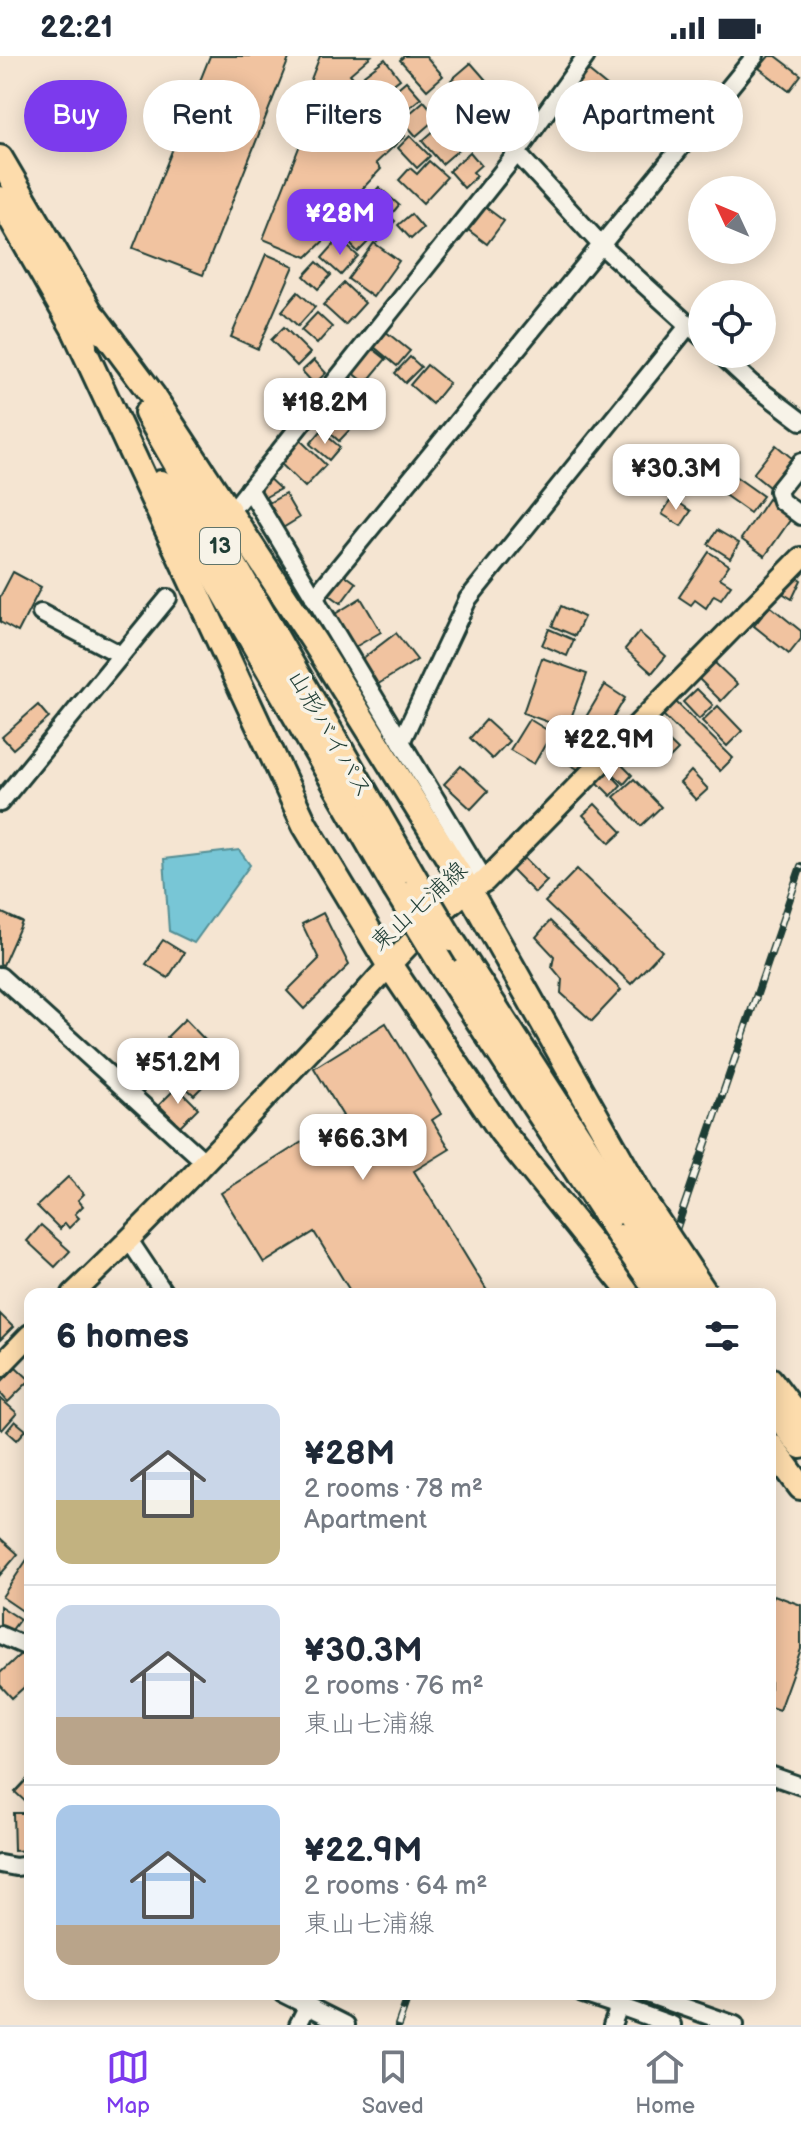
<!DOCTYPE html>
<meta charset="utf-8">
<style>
:root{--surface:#fff;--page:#f2f2f3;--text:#1f2937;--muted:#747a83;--line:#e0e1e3;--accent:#7c3aed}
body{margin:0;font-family:"Balsamiq Sans","Klee One",sans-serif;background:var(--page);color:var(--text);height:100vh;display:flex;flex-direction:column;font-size:30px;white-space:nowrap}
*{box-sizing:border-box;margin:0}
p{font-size:26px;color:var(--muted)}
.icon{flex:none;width:44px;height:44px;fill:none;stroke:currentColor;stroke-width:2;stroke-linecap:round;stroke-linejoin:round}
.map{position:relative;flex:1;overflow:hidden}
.details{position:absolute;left:24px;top:1232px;width:752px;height:712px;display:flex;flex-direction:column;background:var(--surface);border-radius:16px;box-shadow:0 4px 20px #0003}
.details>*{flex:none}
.top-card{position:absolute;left:24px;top:24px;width:754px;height:72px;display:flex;gap:16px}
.needle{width:52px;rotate:314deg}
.tools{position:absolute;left:688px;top:120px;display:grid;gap:16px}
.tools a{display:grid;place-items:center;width:88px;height:88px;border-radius:50%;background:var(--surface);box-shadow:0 4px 20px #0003;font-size:40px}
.price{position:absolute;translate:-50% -68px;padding:0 18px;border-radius:16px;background:#fff;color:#222;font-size:26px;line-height:52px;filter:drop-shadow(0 2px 4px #0008)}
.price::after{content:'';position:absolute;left:50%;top:48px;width:24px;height:18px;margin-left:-12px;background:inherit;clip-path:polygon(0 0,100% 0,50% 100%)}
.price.current{background:var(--accent);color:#fff}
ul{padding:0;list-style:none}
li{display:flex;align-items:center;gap:24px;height:200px;padding:0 32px}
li+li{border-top:2px solid var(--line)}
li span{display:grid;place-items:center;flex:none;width:224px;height:160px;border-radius:16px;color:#555}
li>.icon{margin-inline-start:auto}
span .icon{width:96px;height:96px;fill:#fffc;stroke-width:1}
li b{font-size:34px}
h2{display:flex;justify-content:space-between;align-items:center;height:96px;padding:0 32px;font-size:34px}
.chip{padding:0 28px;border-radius:36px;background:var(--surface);box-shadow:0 4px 20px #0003;font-size:28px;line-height:72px}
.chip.current{background:var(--accent);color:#fff}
.status{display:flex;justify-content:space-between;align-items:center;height:56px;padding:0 40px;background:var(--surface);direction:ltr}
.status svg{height:22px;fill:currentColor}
.dock{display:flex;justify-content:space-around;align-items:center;height:112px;border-top:2px solid var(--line);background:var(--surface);font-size:22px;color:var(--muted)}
.dock a{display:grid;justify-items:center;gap:4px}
.dock .current{color:var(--accent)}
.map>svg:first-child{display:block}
.water{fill:#78c6d6;stroke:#548f95;stroke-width:2}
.building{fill:#f1c3a0;stroke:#1f3d34;stroke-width:2}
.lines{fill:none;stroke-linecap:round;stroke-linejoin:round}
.minor-casing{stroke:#1f3d34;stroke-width:22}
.major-casing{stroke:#1f3d34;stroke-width:26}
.highway-casing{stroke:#1f3d34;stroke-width:30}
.minor{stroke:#f7f3e8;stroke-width:16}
.major{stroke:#fddcac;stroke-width:20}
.highway{stroke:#fddcac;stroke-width:24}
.rail-casing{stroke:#1f3d34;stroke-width:8}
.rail{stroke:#f7f3e8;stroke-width:5;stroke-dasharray:15;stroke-linecap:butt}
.highway-bridge-casing{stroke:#1f3d34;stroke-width:30;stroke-linecap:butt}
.highway-bridge{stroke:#fddcac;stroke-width:24}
.labels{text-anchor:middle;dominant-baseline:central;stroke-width:7;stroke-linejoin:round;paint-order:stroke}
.shield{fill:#f7f3e8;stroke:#60746a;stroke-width:2}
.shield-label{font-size:22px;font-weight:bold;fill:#1f3d34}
.street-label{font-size:24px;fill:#1f3d34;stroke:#f7f3e8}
</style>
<div class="status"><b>22:21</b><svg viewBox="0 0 49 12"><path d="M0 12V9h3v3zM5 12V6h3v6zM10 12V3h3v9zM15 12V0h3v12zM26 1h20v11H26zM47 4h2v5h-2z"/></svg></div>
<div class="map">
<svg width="801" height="1969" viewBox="0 0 801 1969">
<rect width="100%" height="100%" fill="#f5e5d2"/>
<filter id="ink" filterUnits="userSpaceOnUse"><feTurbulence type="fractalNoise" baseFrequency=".0125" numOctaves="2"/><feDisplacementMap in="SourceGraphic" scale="16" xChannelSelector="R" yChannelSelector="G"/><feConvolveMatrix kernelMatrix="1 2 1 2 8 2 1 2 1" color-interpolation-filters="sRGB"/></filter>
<g filter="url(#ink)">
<polygon class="water" points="239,794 250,809 194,887 169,875 164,803"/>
<g class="building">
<polygon points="210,0 290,0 203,219 133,192"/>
<polygon points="320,0 371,0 350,18 405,80 376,107 381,113 335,162 341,168 307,201 263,183 305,76 293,70"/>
<polygon points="404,0 426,0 443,20 427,34 400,4"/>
<polygon points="769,0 776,0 801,19 789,35 759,12"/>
<polygon points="385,3 400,23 379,39 364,19"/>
<polygon points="471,7 499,39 479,57 451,24"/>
<polygon points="586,13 608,31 591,52 570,34"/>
<polygon points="406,25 421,42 399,60 385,43"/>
<polygon points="618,31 636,46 621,66 602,52"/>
<polygon points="454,33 482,65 467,78 439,46"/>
<polygon points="424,45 438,61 416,80 402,64"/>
<polygon points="515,63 529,73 516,92 502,82"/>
<polygon points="443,67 463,90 442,108 422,85"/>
<polygon points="410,80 430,100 417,112 398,92"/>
<polygon points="470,96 481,109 473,116 477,120 464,132 449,115"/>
<polygon points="429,105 447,121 423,147 399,124 410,112 417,118"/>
<polygon points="379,131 399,149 390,160 395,165 377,186 351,163"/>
<polygon points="484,150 504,165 487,188 467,173"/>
<polygon points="411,158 423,172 411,183 398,169"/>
<polygon points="347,166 368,186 358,196 338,176"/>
<polygon points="339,183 358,200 341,219 322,202"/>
<polygon points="374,187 399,205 373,241 348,223"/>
<polygon points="266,198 294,210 258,293 231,281"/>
<polygon points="317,206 331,219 318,233 304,220"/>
<polygon points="344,227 365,247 345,269 323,249"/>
<polygon points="298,236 315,251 298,270 282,255"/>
<polygon points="317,257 332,271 317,288 301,274"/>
<polygon points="284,271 310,297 297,310 271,284"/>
<polygon points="385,275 410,295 397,310 373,290"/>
<polygon points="368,289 386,303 366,327 348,313"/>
<polygon points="410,301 421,311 405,327 395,317"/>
<polygon points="314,304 326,317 314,328 302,315"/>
<polygon points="427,309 449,327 432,348 410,329"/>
<polygon points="346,318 377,344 360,363 330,338"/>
<polygon points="329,342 356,367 339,385 312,361"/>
<polygon points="321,375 340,391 329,404 310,388"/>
<polygon points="297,381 326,409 305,431 276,403"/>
<polygon points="776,389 793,403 769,431 753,418"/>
<polygon points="732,418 763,440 750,457 719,435"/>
<polygon points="265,419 280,433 262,443 255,430"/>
<polygon points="285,438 299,462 281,473 267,448"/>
<polygon points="672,442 691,455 681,470 662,458"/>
<polygon points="768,443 793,460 765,500 741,483"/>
<polygon points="717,474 739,487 730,502 708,488"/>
<polygon points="709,496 729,509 720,522 731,529 721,543 714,539 706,552 695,544 691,549 679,541"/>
<polygon points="13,516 41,531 18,576 0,566 0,541"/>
<polygon points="341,516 356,527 341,547 326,536"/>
<polygon points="791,517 801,524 792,543 779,535"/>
<polygon points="361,542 381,576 355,591 335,558"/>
<polygon points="561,550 584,561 575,580 552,570"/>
<polygon points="770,550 801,575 801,583 789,598 754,570"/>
<polygon points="549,573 574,584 567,600 542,589"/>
<polygon points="639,576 666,600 652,617 625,593"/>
<polygon points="396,577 417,604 375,630 358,606"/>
<polygon points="542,602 587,618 567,673 523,657"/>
<polygon points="713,605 737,628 721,645 697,621"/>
<polygon points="605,629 625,642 606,674 586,661"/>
<polygon points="697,633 713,649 699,663 683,646"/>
<polygon points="674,644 733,702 720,715 661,657"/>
<polygon points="38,649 49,662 13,693 2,681"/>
<polygon points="718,650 742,675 727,690 702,665"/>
<polygon points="529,663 552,677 534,708 510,694"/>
<polygon points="486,664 509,685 492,703 470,682"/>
<polygon points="589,670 604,678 583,716 567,707"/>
<polygon points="655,672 678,694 662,710 639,688"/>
<polygon points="618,705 632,719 624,728 609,714"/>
<polygon points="461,710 488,735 471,753 444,728"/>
<polygon points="607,714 621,729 611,740 596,725"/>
<polygon points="691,715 708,733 696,744 680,727"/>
<polygon points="634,723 661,751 641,770 614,741"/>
<polygon points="595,748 622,776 610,787 583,759"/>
<polygon points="524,802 547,825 535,837 512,814"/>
<polygon points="577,813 662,895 631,928 545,846"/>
<polygon points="0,856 22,866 3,909 0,908"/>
<polygon points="323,857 349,909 304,953 287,935 319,903 302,868"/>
<polygon points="550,865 621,934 592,965 561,937 562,923 552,911 554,900 536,881"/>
<polygon points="163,884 184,897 168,922 146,908"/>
<polygon points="185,963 207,986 190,1003 167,981"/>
<polygon points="386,967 441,1058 432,1064 450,1093 414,1115 489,1238 352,1238 314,1176 264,1207 221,1137 343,1060 314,1012"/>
<polygon points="184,1003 208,1025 194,1039 170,1017"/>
<polygon points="177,1031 198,1052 180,1070 159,1049"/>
<polygon points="68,1121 84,1138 78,1144 83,1150 75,1158 79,1162 69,1172 65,1167 60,1173 37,1150"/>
<polygon points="41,1169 70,1195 55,1211 27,1185"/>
<polygon points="0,1258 13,1271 0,1284"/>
<polygon points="16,1311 30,1324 8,1346 0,1337 0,1327"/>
<polygon points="0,1342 17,1357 2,1374 0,1372"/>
<polygon points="15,1365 26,1374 17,1384 7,1375"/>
<polygon points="0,1482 18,1498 0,1519"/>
<polygon points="30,1499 30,1554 27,1558 2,1541"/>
<polygon points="774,1539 801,1549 801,1593 779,1654 770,1651 770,1549"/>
<polygon points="0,1550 20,1563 9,1578 0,1572"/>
<polygon points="25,1594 30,1599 30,1626 12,1642 0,1629 0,1617"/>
<polygon points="30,1720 30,1750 15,1736"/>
<polygon points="13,1757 30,1757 30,1794 14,1795"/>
</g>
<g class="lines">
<g class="minor-casing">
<g id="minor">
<polyline points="517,97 603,191 702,281"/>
<polyline points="720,298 751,327 801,365"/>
<polyline points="801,406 778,435 781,445 801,460"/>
<polyline points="249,433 485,825"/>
<polyline points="239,446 517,97 586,0"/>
<polyline points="314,542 755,0"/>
<polyline points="41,557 121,599"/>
<polyline points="401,686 468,543 689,269"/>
<polyline points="0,747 168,542"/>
<polyline points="0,920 205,1106"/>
<polyline points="129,1184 165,1238"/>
<polyline points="0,1579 30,1592"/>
<polyline points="770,1719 801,1730"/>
<polyline points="0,1808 16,1811 30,1809"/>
<polyline points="284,1938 346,1969"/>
<polyline points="583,1938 619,1950 612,1969"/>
<polyline points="647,1938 735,1969"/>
<polyline points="619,1950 672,1969"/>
<polyline points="298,1969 308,1949"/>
</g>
</g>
<g class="major-casing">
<g id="major">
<path d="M73,1238C167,1148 255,1053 345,958C379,922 443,845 485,825L801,502"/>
<polyline points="0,1310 30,1279"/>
</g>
</g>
<g class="highway-casing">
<g id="highway">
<polyline points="0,102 102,276"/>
<polyline points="0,143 84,290"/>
<polyline points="95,262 153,340 315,587 468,833 645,1147"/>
<polyline points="76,277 305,769 390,910 502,1076 632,1238"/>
<polyline points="147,357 418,828"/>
<polyline points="161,427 395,832"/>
<polyline points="451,883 630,1160"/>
<polyline points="444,912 620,1181"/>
<polyline points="770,1324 801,1365"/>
<polyline points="774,1355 801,1390"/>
<polyline points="770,1389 801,1431"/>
</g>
</g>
<use href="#minor" class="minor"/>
<use href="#major" class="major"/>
<use href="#highway" class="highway"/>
<g class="rail-casing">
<g id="rail">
<polyline points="654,1238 801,810"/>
<polyline points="398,1969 409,1938"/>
</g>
</g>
<use href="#rail" class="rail"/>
<g class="highway-bridge-casing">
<g id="highway-bridge">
<polyline points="418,828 451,883"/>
<polyline points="395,832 444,912"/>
<polyline points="645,1147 704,1236"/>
<polyline points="630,1160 685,1238"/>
<polyline points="620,1181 660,1238"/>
</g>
</g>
<use href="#highway-bridge" class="highway-bridge"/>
</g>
</g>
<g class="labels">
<rect class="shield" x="200" y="472" width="40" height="36" rx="6"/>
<g class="shield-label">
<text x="220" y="490">13</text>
</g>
<g class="street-label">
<text transform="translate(330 678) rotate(60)">山形バイパス</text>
<text transform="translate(419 850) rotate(-42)">東山七浦線</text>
</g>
</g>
</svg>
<div class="tools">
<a><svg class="needle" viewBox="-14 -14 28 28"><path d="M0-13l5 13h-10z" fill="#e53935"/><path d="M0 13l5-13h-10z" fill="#747a83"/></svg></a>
<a><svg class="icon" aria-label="locate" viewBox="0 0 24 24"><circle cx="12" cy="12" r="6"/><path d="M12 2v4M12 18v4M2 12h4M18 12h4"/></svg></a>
</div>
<b class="price current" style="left:340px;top:201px">¥28M</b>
<b class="price" style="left:325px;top:390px">¥18.2M</b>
<b class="price" style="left:676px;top:456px">¥30.3M</b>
<b class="price" style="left:609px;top:727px">¥22.9M</b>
<b class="price" style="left:178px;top:1050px">¥51.2M</b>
<b class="price" style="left:363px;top:1126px">¥66.3M</b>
<div class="top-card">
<a class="chip current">Buy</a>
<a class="chip">Rent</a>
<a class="chip">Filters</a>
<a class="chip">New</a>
<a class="chip">Apartment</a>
</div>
<section class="details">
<h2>6 homes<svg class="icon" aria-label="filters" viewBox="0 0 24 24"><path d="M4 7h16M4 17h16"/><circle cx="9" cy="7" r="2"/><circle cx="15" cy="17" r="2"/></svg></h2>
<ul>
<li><span style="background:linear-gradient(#c9d6e8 60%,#c2b280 0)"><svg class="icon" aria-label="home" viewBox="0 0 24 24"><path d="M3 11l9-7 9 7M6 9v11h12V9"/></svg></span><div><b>¥28M</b><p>2 rooms · 78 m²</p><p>Apartment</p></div></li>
<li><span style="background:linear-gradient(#c9d6e8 70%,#b9a48a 0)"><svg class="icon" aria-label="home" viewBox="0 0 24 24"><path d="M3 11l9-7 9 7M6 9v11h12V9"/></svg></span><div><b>¥30.3M</b><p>2 rooms · 76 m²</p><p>東山七浦線</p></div></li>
<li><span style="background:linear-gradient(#a9c7e8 75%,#b9a48a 0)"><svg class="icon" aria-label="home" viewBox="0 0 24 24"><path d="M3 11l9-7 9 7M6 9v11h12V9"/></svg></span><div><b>¥22.9M</b><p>2 rooms · 64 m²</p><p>東山七浦線</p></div></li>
</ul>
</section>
</div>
<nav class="dock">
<a class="current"><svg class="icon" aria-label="map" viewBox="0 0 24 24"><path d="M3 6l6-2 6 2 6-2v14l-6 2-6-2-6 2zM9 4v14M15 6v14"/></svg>Map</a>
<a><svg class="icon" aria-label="saved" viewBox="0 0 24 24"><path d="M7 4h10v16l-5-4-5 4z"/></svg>Saved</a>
<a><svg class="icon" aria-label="home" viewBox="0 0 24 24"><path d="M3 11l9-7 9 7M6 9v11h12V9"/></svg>Home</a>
</nav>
